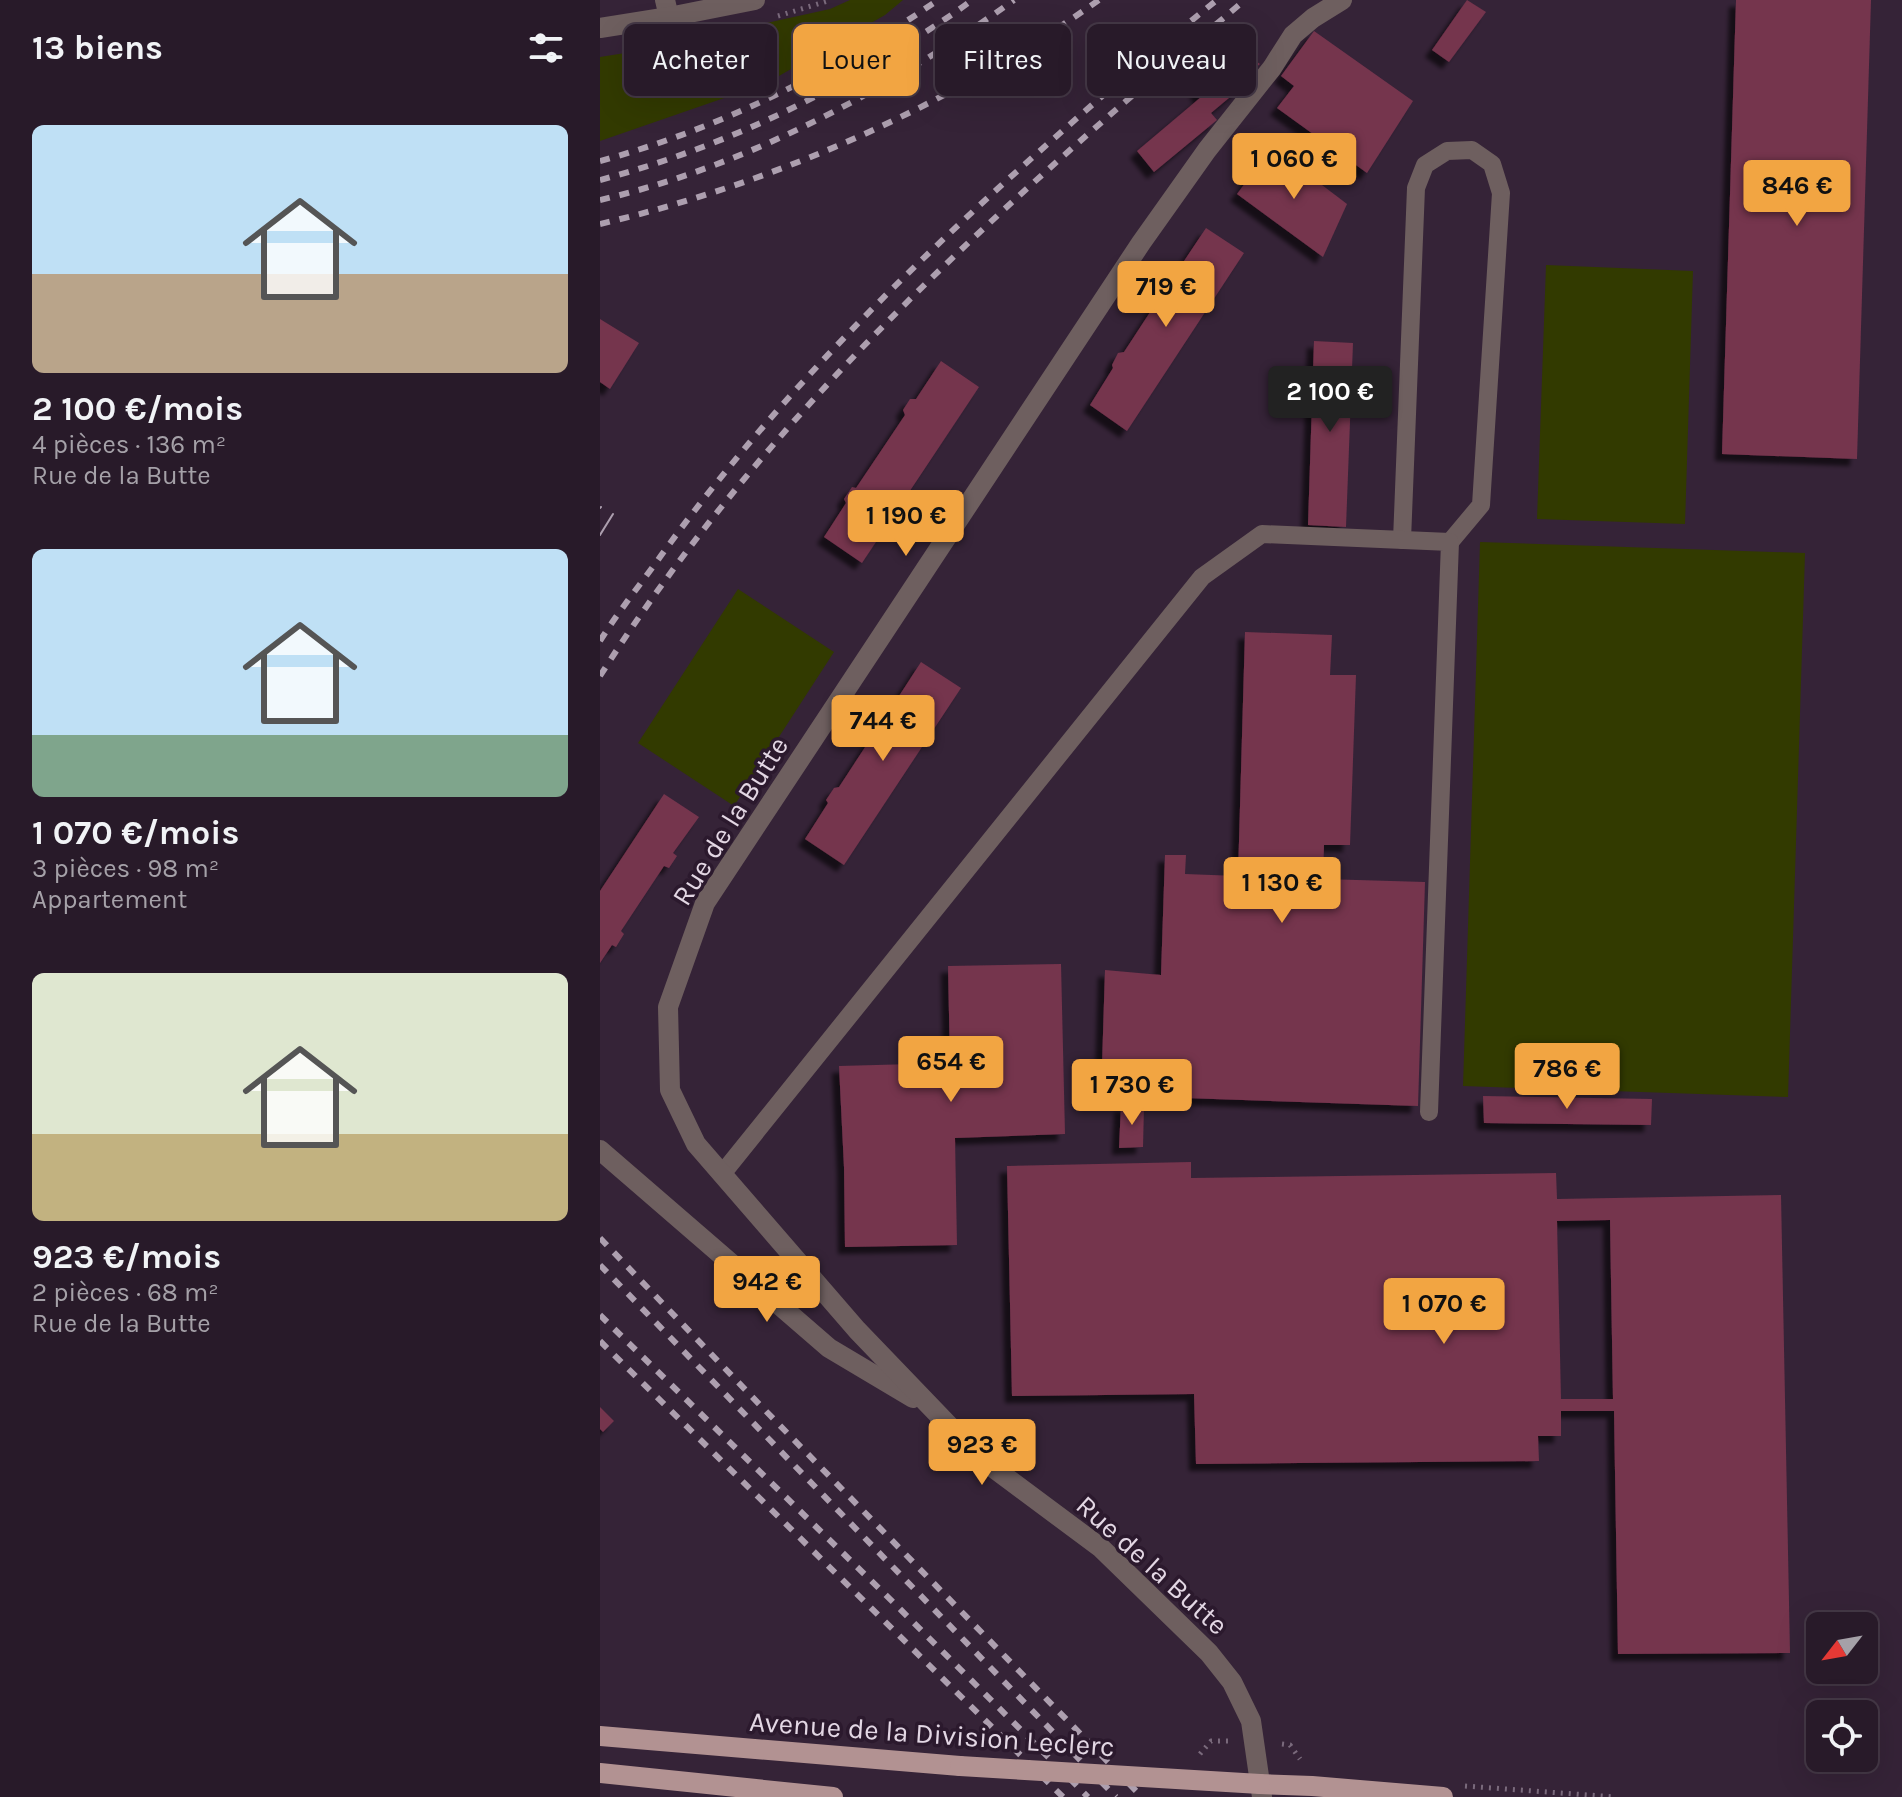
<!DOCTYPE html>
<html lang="fr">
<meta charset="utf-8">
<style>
:root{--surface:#281a29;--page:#342735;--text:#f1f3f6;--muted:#a5a1a8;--line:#443846;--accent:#f2a542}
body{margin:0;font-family:Karla,sans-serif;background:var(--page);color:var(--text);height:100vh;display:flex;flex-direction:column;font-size:30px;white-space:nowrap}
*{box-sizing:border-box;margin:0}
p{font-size:26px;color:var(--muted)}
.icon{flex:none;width:44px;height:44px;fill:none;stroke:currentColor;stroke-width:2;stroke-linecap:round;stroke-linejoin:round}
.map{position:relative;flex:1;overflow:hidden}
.panel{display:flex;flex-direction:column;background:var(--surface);width:600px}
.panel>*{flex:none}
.top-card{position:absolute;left:24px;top:24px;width:760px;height:72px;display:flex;gap:16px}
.needle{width:52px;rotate:239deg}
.buttons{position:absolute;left:1206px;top:1612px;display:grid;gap:16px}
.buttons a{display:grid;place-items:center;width:72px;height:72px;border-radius:12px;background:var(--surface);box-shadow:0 8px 32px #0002,0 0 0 2px var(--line);font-size:40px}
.price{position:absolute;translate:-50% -68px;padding:0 18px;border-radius:8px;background:var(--accent);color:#111;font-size:26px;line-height:52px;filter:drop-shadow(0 2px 4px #0008)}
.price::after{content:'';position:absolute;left:50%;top:48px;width:24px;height:18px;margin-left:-12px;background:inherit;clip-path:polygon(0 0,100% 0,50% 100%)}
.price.current{background:#222;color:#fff}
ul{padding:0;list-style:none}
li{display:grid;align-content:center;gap:16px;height:424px;padding:0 32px}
li span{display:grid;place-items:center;height:248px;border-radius:12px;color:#555}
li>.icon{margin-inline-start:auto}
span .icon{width:144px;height:144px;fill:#fffc;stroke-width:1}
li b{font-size:34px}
h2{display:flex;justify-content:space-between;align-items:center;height:96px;padding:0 32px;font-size:34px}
.tag{padding:0 28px;border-radius:12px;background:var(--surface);box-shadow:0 8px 32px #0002,0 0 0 2px var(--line);font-size:28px;line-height:72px}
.tag.current{background:var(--accent);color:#111}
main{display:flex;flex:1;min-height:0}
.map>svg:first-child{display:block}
.green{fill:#323a00}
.building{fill:#75344d;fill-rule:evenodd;filter:url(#shadow)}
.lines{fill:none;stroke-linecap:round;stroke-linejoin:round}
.path{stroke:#7a6a7c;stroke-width:5;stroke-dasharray:2 6;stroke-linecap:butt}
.service{stroke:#6e5f5f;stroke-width:18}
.minor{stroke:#6e5f5f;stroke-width:20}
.tertiary{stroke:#6e5f5f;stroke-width:20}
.primary{stroke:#b29292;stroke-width:20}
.tram{stroke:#ad9faf;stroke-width:2}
.rail{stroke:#ad9faf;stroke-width:6;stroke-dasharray:10 10;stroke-linecap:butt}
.primary-bridge{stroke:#b29292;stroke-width:20}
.labels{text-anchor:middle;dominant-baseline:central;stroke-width:7;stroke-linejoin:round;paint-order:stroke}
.street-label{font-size:28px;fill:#e3d7e4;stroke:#2b192d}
</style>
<main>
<section class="panel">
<h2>13 biens<svg class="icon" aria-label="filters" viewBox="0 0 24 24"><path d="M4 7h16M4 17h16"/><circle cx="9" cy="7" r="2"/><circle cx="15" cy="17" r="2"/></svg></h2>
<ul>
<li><span style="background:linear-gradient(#bfe0f5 60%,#b9a48a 0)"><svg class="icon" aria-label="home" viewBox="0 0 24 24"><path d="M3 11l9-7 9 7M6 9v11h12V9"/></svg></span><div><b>2 100 €/mois</b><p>4 pièces · 136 m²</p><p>Rue de la Butte</p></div></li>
<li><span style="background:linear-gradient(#bfe0f5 75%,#7fa58c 0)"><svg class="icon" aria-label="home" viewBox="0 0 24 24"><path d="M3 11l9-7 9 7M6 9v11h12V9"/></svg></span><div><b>1 070 €/mois</b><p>3 pièces · 98 m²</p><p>Appartement</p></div></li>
<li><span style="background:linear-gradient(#dfe7d0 65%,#c2b280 0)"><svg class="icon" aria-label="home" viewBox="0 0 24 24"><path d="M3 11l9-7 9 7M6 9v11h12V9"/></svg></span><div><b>923 €/mois</b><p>2 pièces · 68 m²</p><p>Rue de la Butte</p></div></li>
</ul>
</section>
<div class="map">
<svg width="1302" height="1797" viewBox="0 0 1302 1797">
<defs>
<filter id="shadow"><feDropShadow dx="-7" dy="7" stdDeviation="2" flood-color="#0009"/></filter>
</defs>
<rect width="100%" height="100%" fill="#352337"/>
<g class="green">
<polygon points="250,0 303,0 285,15 165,84 0,141 0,57 44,50 230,9"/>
<polygon points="946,265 1093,271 1085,524 937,519"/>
<polygon points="880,542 1205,553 1188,1097 863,1086"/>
<polygon points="138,589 234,652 134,806 38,743"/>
</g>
<g class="building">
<polygon points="867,0 886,12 849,62 832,50"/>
<polygon points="1136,0 1271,0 1257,459 1122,454"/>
<polygon points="714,31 813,101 767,173 677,108 694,86 681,76"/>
<polygon points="642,51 660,64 645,77 648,82 611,113 617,120 554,172 537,151 601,97 596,90"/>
<polygon points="672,147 747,204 723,257 637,194"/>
<polygon points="606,228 644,253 527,431 490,405 513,368 512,365 518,353 524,352 571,280 569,275 576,265 582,264"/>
<polygon points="0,319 39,343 10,389 0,382"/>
<polygon points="714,341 753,343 746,527 708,525"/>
<polygon points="341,361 379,387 262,563 224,537 246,503 244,499 252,487 256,488 305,415 303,410 310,399 316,399"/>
<polygon points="645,632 732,635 730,675 756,675 750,845 724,845 723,879 825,882 818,1106 556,1097 557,1072 502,1066 505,970 561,975 565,855 586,855 585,874 638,876"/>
<polygon points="321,662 361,688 244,865 205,839 228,803 226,800 234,788 239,787 286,715 285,711 294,697 299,696"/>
<polygon points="64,794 99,817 73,853 77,856 69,868 64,866 21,931 24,934 16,947 12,945 0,963 0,891"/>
<polygon points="461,964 465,1134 355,1138 357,1245 245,1247 244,1167 239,1066 350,1063 348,966"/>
<polygon points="883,1096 1052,1099 1051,1125 884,1123"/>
<polygon points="521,1105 544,1106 543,1147 519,1148"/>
<path d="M591,1162V1178L956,1173L957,1199L1181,1195L1190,1653L1018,1654L1014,1411H961V1436H938L939,1461L596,1464L594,1394L412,1396L407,1166ZM1010,1220L1013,1399H961L957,1221Z"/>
<polygon points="0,1407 14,1421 3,1432 0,1429"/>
</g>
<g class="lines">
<g class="path">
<polyline points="178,16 231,0"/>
<polyline points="682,1744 690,1745 700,1759"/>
<polyline points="600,1754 611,1741 628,1741"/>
<polyline points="865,1786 1015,1797"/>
</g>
<g class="service">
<polyline points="802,540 816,188 825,165 847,151 872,150 892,164 901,193 881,505 850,542"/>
<polyline points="122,1174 602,577 662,534 850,542 829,1112"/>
</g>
<g class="minor">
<polyline points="65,0 69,17"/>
<polyline points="0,1150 229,1348 313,1398"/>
<polyline points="662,1797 651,1721 632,1682 609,1653 501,1548 380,1458 257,1330 96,1144 70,1090 68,1007 105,903 541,243 607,150 672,68 693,35 713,18 742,0"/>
</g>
<polyline class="tertiary" points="0,28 69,17 155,0"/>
<g class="primary">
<polyline points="0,1736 360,1766"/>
<polyline points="0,1773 233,1797"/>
<polyline points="660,1784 712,1786 843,1797"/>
</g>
<g class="tram">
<polyline points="0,508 1,507"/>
<polyline points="0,535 13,514"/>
</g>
<g class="rail">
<path d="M0,161C122,128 235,71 338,0"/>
<path d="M0,180C109,151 211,105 306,44C329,30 351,16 372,0"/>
<path d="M0,200C150,165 290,89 414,0"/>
<path d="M0,224C178,182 349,106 499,0"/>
<path d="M0,641C18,612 40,585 60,557C174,399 313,262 459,134C511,88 563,43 617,0"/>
<path d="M0,676C170,408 404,202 645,0"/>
<polyline points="0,1238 160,1405 542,1797"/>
<polyline points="0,1265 516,1797"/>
<polyline points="0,1315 301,1610 488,1797"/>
<polyline points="0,1341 463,1797"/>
</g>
<polyline class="primary-bridge" points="360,1766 660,1784"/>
</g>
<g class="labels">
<g class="street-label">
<text transform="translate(130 821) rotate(-58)">Rue de la Butte</text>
<text transform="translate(552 1565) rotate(42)">Rue de la Butte</text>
<text transform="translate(332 1734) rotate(4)">Avenue de la Division Leclerc</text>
</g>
</g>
</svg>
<div class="buttons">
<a><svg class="needle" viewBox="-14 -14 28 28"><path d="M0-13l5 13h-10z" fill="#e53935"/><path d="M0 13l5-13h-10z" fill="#a5a1a8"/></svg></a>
<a><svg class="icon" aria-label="locate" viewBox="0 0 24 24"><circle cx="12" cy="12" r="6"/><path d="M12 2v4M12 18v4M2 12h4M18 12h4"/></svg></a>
</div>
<b class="price" style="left:694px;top:201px">1 060 €</b>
<b class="price" style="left:1197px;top:228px">846 €</b>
<b class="price" style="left:566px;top:329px">719 €</b>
<b class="price current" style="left:730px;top:434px">2 100 €</b>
<b class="price" style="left:306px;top:558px">1 190 €</b>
<b class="price" style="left:283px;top:763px">744 €</b>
<b class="price" style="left:682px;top:925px">1 130 €</b>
<b class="price" style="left:351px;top:1104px">654 €</b>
<b class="price" style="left:967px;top:1111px">786 €</b>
<b class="price" style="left:532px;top:1127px">1 730 €</b>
<b class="price" style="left:167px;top:1324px">942 €</b>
<b class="price" style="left:844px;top:1346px">1 070 €</b>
<b class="price" style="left:382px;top:1487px">923 €</b>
<div class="top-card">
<a class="tag">Acheter</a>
<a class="tag current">Louer</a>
<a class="tag">Filtres</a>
<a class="tag">Nouveau</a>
</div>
</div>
</main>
